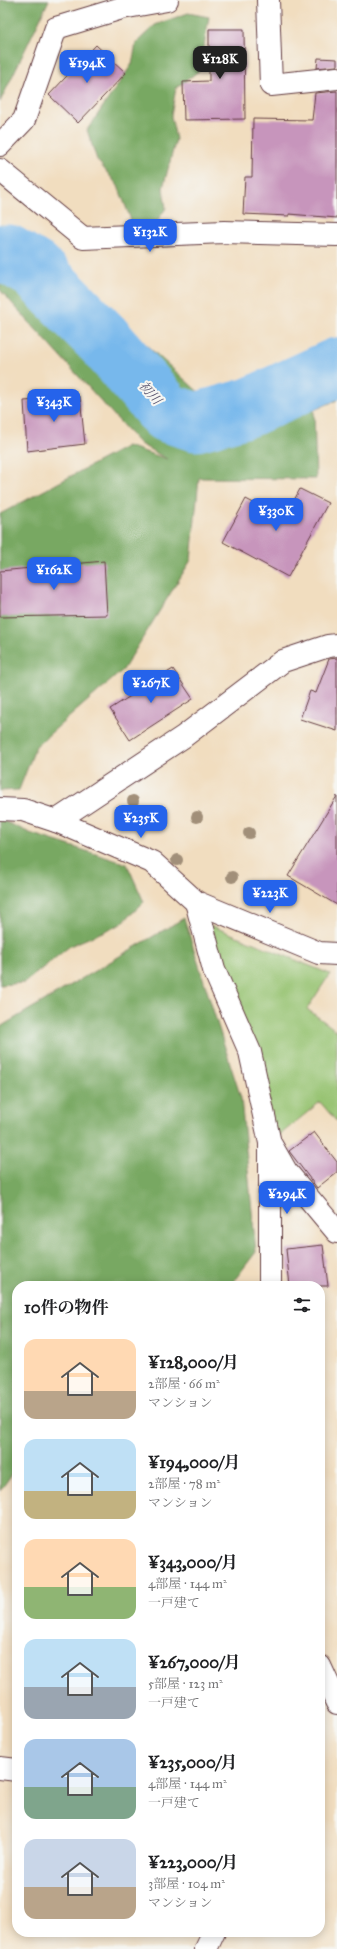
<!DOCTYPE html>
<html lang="ja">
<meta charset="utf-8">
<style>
:root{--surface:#fff;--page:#f2f2f2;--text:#202124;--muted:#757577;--accent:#2563eb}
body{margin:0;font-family:"IM FELL Great Primer","Noto Serif JP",serif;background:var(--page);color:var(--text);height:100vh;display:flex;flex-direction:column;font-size:15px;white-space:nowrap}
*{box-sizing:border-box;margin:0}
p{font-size:13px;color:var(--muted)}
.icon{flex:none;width:22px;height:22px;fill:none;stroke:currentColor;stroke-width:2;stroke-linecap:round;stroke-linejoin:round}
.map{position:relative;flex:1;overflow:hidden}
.drawer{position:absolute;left:12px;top:1281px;width:313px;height:656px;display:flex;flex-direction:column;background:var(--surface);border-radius:16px;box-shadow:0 2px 10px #0003}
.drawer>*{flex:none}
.price{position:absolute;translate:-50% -34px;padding:0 9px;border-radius:8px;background:var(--accent);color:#fff;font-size:13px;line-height:26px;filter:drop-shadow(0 1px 2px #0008)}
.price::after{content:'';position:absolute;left:50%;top:24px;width:12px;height:9px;margin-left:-6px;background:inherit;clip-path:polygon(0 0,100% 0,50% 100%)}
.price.active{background:#222;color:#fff}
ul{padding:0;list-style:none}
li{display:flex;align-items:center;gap:12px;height:100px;padding:0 12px}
li span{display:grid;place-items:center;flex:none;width:112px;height:80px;border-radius:12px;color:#555}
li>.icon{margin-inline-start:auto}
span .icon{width:48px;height:48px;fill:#fffc;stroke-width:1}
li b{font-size:17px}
h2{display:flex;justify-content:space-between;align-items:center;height:48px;padding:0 12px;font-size:17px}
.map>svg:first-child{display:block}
.green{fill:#95c270;stroke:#70704e}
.forest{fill:#78a862;stroke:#616446}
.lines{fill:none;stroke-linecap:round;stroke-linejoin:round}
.river{stroke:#77b8ec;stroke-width:59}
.building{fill:#c795bc}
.minor-casing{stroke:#633c41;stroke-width:24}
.minor{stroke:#fff;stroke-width:22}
.tree{fill:#a18f79}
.labels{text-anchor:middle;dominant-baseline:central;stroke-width:4;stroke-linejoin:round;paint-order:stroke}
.water-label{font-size:13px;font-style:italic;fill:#5a556f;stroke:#f6f6f2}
</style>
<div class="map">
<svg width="337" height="1949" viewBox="0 0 337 1949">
<rect width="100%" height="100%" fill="#f6f6f2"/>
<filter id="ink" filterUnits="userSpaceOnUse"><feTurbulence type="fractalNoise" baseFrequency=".025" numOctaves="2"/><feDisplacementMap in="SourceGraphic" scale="8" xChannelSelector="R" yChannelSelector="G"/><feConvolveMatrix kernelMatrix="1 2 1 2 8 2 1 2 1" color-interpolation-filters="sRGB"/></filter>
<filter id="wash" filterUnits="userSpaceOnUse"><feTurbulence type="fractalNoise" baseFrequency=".012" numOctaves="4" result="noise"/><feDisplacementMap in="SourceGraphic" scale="16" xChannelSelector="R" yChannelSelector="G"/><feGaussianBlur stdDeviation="0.9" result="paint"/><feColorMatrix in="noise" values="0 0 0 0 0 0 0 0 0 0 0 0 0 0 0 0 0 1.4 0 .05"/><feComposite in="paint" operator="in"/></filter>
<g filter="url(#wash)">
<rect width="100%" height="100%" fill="#f1ddbf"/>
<polygon class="green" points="202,922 330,974 307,1009 337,1031 337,1122 320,1102 270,1143"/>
<g class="forest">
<polygon points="0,0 49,0 0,102"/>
<polygon points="188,13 209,17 200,70 176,88 171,116 176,139 163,188 166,208 154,226 132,223 118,186 97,160 87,130 132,64 136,43 155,25"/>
<polygon points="0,225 40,241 94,298 203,396 290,367 337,344 337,400 314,410 316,479 199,478 191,560 123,670 36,746 19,790 0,791 0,514 127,446 167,459 140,444 0,290"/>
<polygon points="0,819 30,833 127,864 144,902 121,924 70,946 24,983 0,985"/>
<polygon points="184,918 241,1098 256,1252 230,1286 17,1286 17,1467 0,1491 0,1027"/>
</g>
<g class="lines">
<polyline class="river" points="0,254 8,254 35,270 103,339 167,413 196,422 250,407 337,367"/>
</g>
<g id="blocks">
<g class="building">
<polygon points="209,29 244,29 245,119 184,120 183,82 209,81"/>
<polygon points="96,45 126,73 78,123 49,95"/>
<polygon points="318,58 337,59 337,66 317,68"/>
<polygon points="337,91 337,218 289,214 289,216 243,214 245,177 252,177 253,119 312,120 315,93"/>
<polygon points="80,397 85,444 27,451 24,401"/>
<polygon points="300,489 328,503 288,577 223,542 246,499 284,519"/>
<polygon points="104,561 107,615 0,617 0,571"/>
<polygon points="337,658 337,731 300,719 310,691 316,693 329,659"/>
<polygon points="173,669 193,699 130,740 110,709"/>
<polygon points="337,796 337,905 288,876"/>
<polygon points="314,1132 337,1162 337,1172 317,1188 289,1151"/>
<polygon points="323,1245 328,1286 290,1286 286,1249"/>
</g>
</g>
</g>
<g filter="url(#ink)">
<use href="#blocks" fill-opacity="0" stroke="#633c41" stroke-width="1"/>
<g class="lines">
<g class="minor-casing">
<g id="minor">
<polyline points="268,0 271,85 337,78"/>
<polyline points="0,145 24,120 56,28 122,8 167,0"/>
<polyline points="0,170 83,238 224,232 337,235"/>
<polyline points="0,809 23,810 56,821 152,862 196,902 319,953 337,954"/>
<polyline points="56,821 183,737 283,661 328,646 337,645"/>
<polyline points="196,902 214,970 250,1052 270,1143 286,1171 337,1232"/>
<polyline points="270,1145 270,1286"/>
<polyline points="320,1666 337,1703"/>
<polyline points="0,1768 17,1770"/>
<polyline points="206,1949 214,1932"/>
</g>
</g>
<use href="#minor" class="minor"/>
</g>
<g class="tree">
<circle cx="133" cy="801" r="6"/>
<circle cx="197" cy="817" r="6"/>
<circle cx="249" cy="833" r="6"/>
<circle cx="177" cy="860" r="6"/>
<circle cx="232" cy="877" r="6"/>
</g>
</g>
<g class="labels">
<g class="water-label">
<text transform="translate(150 393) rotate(49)">初川</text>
</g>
</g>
</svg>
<b class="price active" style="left:220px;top:80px">¥128K</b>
<b class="price" style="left:87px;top:84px">¥194K</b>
<b class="price" style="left:150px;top:253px">¥132K</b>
<b class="price" style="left:54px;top:423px">¥343K</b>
<b class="price" style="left:276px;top:532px">¥330K</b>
<b class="price" style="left:54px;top:591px">¥162K</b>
<b class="price" style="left:151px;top:704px">¥267K</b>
<b class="price" style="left:141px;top:839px">¥235K</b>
<b class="price" style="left:270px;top:914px">¥223K</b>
<b class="price" style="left:287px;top:1215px">¥294K</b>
<section class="drawer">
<h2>10件の物件<svg class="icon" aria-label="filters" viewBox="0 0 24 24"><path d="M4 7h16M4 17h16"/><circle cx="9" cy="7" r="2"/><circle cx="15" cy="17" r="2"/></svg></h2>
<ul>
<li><span style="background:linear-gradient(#ffd9b3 65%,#b9a48a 0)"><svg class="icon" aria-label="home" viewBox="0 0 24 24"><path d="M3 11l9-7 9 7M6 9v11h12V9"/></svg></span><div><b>¥128,000/月</b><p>2部屋 · 66 m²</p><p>マンション</p></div></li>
<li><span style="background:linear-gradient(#bfe0f5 65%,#c2b280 0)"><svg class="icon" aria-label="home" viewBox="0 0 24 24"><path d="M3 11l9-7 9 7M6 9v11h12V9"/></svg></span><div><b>¥194,000/月</b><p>2部屋 · 78 m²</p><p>マンション</p></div></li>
<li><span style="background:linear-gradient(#ffd9b3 60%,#8fb573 0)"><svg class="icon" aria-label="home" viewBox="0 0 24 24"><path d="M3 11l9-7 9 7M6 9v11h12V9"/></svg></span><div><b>¥343,000/月</b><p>4部屋 · 144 m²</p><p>一戸建て</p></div></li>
<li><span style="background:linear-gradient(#bfe0f5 60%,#9aa5b1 0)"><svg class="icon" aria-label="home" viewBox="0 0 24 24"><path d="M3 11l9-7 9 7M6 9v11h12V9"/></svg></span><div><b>¥267,000/月</b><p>5部屋 · 123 m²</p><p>一戸建て</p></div></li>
<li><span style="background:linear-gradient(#a9c7e8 60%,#7fa58c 0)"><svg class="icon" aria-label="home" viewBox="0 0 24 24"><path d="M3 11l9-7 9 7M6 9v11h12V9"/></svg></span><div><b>¥235,000/月</b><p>4部屋 · 144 m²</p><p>一戸建て</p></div></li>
<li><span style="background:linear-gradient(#c9d6e8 60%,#b9a48a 0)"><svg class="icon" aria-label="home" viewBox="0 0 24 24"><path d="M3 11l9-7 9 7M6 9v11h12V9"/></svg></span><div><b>¥223,000/月</b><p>3部屋 · 104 m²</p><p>マンション</p></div></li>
</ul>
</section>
</div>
